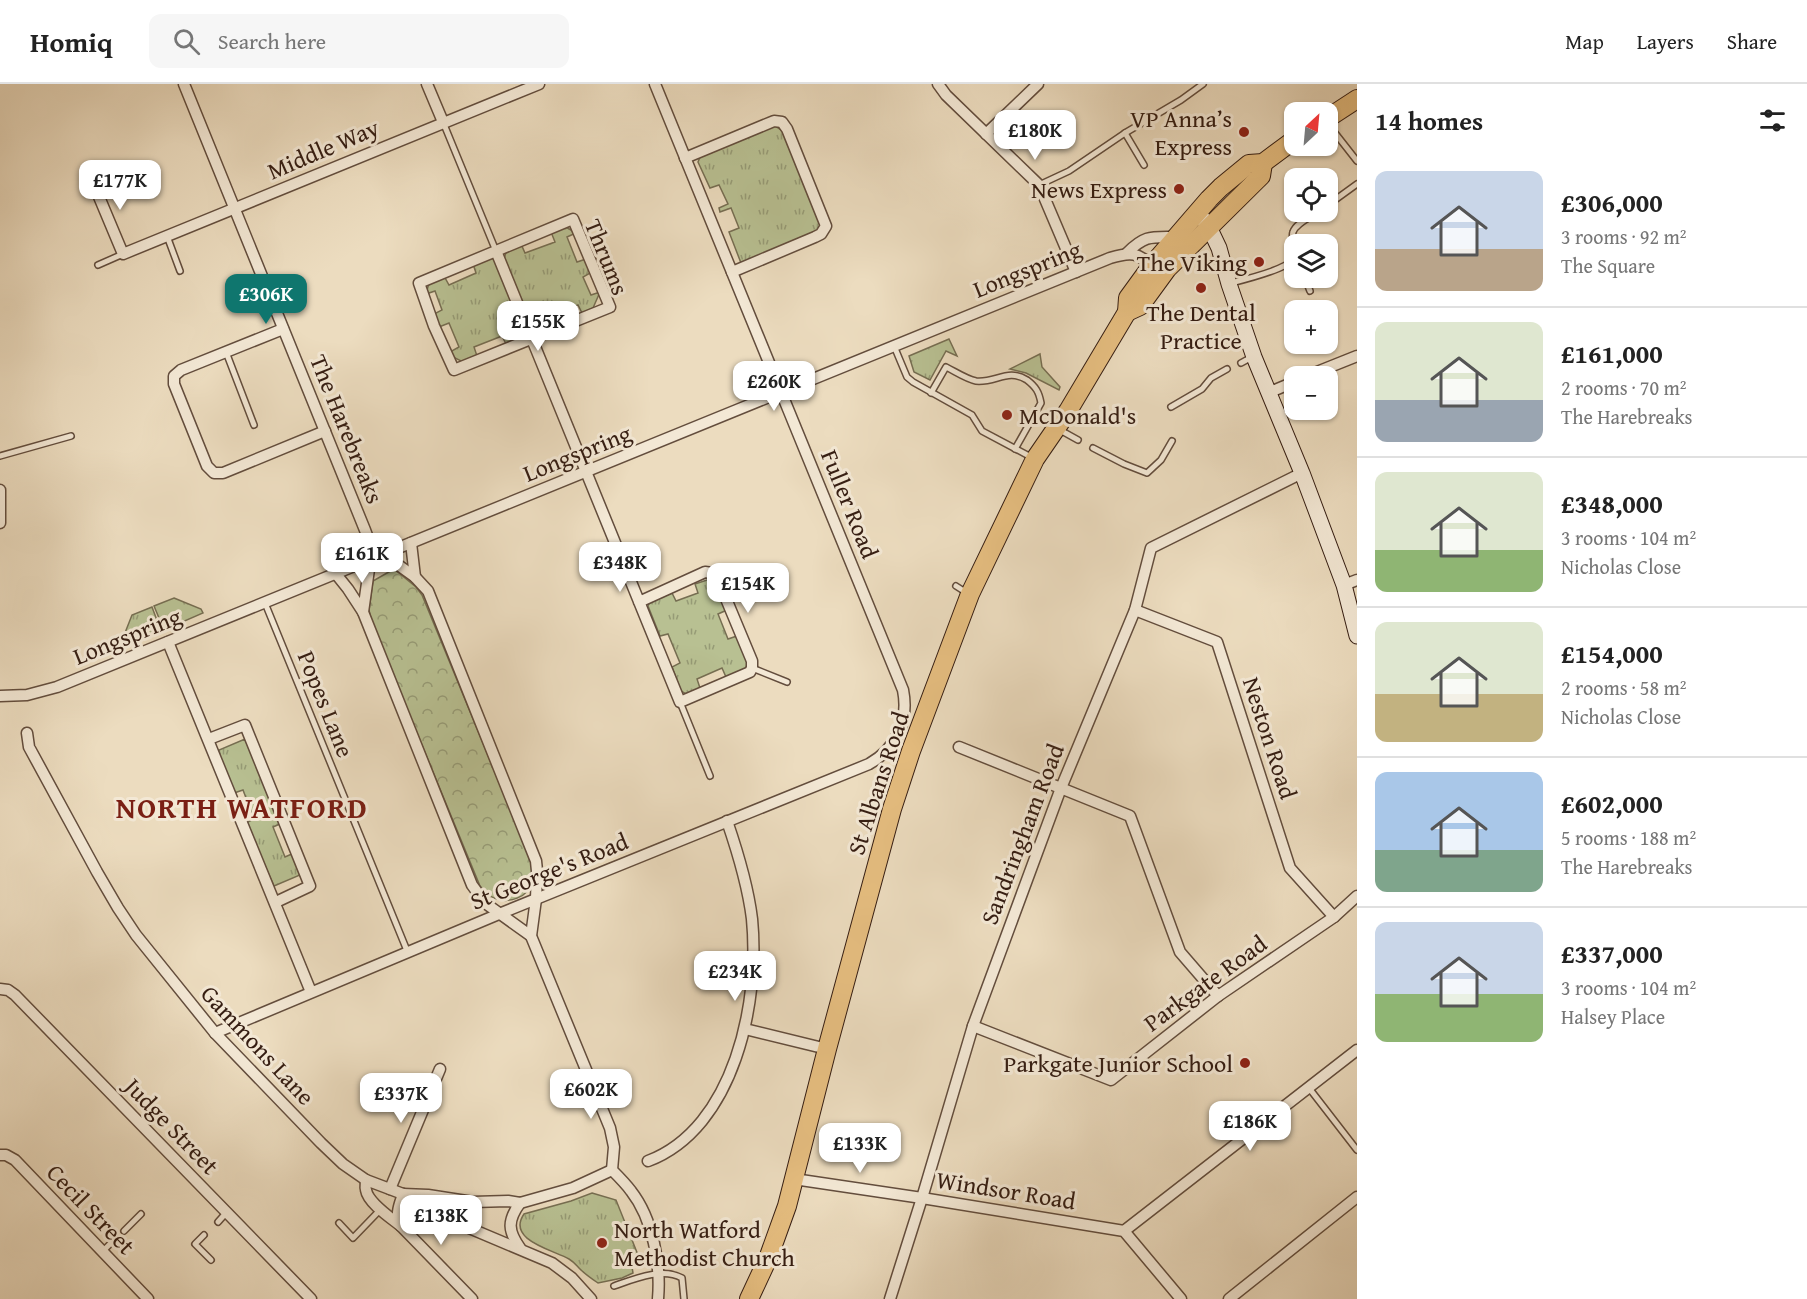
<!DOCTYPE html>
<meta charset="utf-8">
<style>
:root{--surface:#fff;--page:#f6f6f6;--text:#222;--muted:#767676;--line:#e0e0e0;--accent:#0f766e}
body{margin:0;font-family:"Gentium Book Plus",serif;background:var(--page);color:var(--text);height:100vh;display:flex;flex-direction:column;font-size:22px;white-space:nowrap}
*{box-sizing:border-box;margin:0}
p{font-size:20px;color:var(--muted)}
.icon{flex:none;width:33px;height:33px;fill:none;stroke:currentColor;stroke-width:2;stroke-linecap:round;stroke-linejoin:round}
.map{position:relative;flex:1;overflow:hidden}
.details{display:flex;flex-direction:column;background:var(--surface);width:450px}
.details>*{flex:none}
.needle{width:39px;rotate:26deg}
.buttons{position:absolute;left:1284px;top:18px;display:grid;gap:12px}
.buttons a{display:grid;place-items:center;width:54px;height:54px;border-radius:12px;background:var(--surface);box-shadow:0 2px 4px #0004;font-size:30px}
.price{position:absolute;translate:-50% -51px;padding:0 14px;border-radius:12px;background:#fff;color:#222;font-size:20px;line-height:39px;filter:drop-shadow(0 2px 3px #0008)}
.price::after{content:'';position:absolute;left:50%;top:36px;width:18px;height:14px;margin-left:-9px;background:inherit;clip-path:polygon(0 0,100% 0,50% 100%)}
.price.selected{background:var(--accent);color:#fff}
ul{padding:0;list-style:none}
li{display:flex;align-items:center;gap:18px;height:150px;padding:0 18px}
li+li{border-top:2px solid var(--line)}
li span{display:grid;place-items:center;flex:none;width:168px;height:120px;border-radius:12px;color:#555}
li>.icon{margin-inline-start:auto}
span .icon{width:72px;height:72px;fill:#fffc;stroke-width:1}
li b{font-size:26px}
h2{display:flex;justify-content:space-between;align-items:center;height:72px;padding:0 18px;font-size:26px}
header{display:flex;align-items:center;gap:36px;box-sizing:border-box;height:84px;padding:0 30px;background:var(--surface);border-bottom:2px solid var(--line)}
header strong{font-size:28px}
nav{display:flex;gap:33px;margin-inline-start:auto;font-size:21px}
.search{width:420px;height:54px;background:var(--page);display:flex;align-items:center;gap:15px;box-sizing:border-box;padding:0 21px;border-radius:12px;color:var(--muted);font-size:22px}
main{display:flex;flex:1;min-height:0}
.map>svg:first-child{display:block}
.grass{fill:url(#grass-tufts);stroke:#766e52;stroke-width:1.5}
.forest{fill:url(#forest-crowns);stroke:#766e52;stroke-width:1.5}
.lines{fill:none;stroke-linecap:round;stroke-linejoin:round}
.lane-casing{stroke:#634d3d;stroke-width:8}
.street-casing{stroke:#634d3d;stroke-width:13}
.secondary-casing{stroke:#351d12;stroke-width:17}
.primary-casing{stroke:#351d12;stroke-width:20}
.lane{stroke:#f3e8d5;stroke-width:5}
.street{stroke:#f3e8d5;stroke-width:10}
.secondary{stroke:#f3e8d5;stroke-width:15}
.primary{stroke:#e6be80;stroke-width:18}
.poi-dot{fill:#8f2418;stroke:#f3e8d5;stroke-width:2}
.labels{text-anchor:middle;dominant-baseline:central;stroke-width:6;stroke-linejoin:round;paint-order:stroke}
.poi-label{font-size:24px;fill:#351d12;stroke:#f3e8d5;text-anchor:end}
.street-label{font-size:24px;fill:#351d12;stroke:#f3e8d5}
.district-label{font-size:30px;font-weight:bold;letter-spacing:1.5px;fill:#7a1f14;stroke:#f3e8d5}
</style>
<header>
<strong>Homiq</strong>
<div class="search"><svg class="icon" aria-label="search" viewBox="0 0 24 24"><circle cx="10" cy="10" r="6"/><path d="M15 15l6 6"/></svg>Search here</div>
<nav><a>Map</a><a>Layers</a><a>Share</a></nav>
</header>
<main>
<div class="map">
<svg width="1357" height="1215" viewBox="0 0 1357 1215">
<defs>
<pattern id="grass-tufts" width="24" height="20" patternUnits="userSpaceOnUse" patternTransform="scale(1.5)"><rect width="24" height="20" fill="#b8c092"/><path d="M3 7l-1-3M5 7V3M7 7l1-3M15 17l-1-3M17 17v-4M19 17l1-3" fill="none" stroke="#969b76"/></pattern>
<pattern id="forest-crowns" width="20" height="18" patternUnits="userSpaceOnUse" patternTransform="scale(1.5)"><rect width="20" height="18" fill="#b8c092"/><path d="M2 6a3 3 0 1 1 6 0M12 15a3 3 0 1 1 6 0" fill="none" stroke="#969b76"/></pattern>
</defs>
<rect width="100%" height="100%" fill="#ecdcbf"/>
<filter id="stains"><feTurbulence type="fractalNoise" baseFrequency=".00333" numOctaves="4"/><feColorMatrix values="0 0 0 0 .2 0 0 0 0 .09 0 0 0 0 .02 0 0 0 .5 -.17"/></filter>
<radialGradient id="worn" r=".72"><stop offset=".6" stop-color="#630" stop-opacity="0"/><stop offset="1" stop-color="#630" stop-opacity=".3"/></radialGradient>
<g class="grass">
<polygon points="775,42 784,48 822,136 821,145 741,179 729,148 739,144 731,124 720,128 719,124 728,120 719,101 710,104 698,78 700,73"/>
<polygon points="566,143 576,149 567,153 577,178 586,175 592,188 583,193 591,211 600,208 593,224 582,229 578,221 551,232 554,240 535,246 533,245 504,175 507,165 521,160 525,169 555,158 551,148"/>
<polygon points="490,173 494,175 523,244 522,249 506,260 502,252 474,263 477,272 463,278 453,273 450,268 459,263 449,239 439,243 434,230 442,226 435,207 426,210 429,199 444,192 449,201 476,189 473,180"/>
<polygon points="949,255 957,272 946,267 930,296 914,288 909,272"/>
<polygon points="1040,270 1042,283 1060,303 1059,306 1026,289 1010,285"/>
<polygon points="710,495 715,497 727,526 718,530 728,555 737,552 748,579 745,585 726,593 722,584 697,595 700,604 686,610 681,607 672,583 680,579 668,550 660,552 648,522 650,517 672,509 676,517 698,509 695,500"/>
<polygon points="174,514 201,525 203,529 164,546 154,522"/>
<polygon points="152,523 161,547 123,564 121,559 132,531"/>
<polygon points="245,655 282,739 273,743 285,773 294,769 302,788 300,791 274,802 246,739 254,735 243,706 234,709 217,669 219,666"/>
<path d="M592,1109L616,1116L642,1181L632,1183L633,1189L622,1194L598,1199C592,1195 585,1190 580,1185C576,1181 574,1178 569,1175C553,1166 506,1156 524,1130L571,1117Z"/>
</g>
<path class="forest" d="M394,485L416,503L422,511L532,778C532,784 533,791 532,797C529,814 508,820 494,814C488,812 484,807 480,802L372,540L369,526L373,497Z"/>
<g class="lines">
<g class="lane-casing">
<g id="lane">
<polyline points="443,38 496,167"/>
<polyline points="1328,40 1357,77"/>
<polyline points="1125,49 1144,81"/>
<polyline points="1039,101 1069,87 1125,49 1181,16 1203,0"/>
<polyline points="1328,121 1357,100"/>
<polyline points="167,152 180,187"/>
<polyline points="98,181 123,170"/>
<polyline points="1305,194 1310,207"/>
<path d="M1231,199C1243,196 1286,185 1292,176C1298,168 1290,156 1293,148C1296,139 1311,133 1318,128"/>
<polyline points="894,262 907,293 913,298 972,331 982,347 1031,373"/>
<polyline points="226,268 254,341"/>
<polyline points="1241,279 1252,273"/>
<path d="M931,309L946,283C956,288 966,295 976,297C996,299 1008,284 1027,296C1036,303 1039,308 1041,319L1015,365"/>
<polyline points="1171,323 1202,305 1211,294 1227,285"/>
<polyline points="1060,346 1078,356"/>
<polyline points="1093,364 1124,380 1147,389 1161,376 1172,357"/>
<polyline points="0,372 71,352"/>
<polyline points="956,502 967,509"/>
<polyline points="265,519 408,869"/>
<polyline points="752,584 787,598"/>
<polyline points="680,618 710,692"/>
<polyline points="1309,1004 1357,1066"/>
<polyline points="218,1138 226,1129"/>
<polyline points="339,1139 353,1154 380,1126"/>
<polyline points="124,1147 141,1130"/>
<polyline points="204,1151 195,1160 211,1176"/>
<polyline points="103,1167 112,1158"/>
<path d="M614,1202C634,1195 662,1183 682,1194L684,1215"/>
</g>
</g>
<g class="street-casing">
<g id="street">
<polyline points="184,0 365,446 375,473 369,485 363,528 472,801 485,819 531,852"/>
<polyline points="427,0 443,38"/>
<polyline points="938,0 946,11 1039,101 1076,188"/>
<polyline points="986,50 1038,0"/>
<polyline points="685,74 774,37 782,38 787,45 826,142 821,150 815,153 732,188"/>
<polyline points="92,96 123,170 539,0"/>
<polygon points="573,135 610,223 454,286 434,242 419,199"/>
<polyline points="496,167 680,618 750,588 752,584 752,577 717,493 712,489 705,488 639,518"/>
<path d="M1127,169C1145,151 1151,153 1175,153"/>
<polyline points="283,245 181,286 174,292 174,300 207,382 214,389 223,389 325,347"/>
<polyline points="1307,292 1357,272"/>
<polyline points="1268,309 1294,298"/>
<polyline points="0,406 0,439"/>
<polyline points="411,459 415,493"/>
<path d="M375,473L390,475L415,493L428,507L536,777L537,787L536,815L531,852L610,1044L614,1063L612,1086C619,1093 626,1100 631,1107C653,1135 661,1181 658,1215"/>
<polyline points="336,490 348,505 363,528"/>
<polyline points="1344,501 1357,496"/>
<polyline points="1135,526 1217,558 1290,784 1334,833"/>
<polyline points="168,558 311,908"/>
<path d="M0,612L27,611L57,603L1110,174C1133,167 1136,169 1155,183"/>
<polyline points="27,649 29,663 97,788 118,824 136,851 215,949 321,1059 343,1080 366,1096 403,1110 424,1125 552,1179 572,1194 591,1215"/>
<polyline points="209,655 245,641 310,802 276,818"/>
<polyline points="959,663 1130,732 1180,868 1218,912"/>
<polyline points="0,905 8,906 15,911 311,1215"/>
<polyline points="973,942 1111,996 1218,912 1334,833 1357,812"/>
<polyline points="745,945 827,965"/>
<path d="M215,949L499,830L869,680C897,664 909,636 903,606L655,0"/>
<polyline points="0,1071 6,1071 15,1076 148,1215"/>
<path d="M648,1077C735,1044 760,917 752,835C748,802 738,769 727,737"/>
<polyline points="794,1095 922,1114 1124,1147 1181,1215"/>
<path d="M366,1096C366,1099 365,1103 366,1106C368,1119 391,1134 401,1142"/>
<polyline points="390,1105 440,985"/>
<polyline points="403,1110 428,1111 473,1118 508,1117 520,1119 573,1104 612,1086"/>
<path d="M403,1110C399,1122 395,1130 401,1142L472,1215"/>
<path d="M520,1119C507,1137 508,1147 520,1164"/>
<polyline points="1124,1147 1357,966"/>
<polyline points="890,1215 922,1114 973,942 1061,704 1135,526 1151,464 1302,389"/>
<polyline points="1229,1215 1357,1113"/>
</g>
</g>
<g class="secondary-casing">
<polyline id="secondary" points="1203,135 1209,143 1219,164 1229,200 1254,273 1302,389 1344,501 1357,552"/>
</g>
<g class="primary-casing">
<g id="primary">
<polyline points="1328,34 1357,15"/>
<polyline points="1127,228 1140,222 1167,185 1261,92 1263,79"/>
<polyline points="749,1215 769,1172 787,1122 827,965 892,725 911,667 970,510 1035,375 1068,327 1127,228 1128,214 1152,181 1209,115 1221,103 1249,80 1263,79 1294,56"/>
</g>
</g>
<use href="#lane" class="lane"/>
<use href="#street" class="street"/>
<use href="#secondary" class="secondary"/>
<use href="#primary" class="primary"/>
</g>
<g class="poi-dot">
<circle cx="1244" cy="48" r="6"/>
<circle cx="1179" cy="105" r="6"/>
<circle cx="1259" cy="178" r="6"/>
<circle cx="1201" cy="204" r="6"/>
<circle cx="1007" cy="331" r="6"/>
<circle cx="1245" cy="979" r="6"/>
<circle cx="602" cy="1159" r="6"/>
</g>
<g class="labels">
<g class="poi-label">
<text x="1232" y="34">VP Anna’s<tspan x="1232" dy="28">Express</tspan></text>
<text x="1167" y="105">News Express</text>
<text x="1247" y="178">The Viking</text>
<text x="1201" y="228" text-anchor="middle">The Dental<tspan x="1201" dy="28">Practice</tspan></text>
<text x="1019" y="331" text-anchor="start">McDonald's</text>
<text x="1233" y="979">Parkgate Junior School</text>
<text x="614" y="1145" text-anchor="start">North Watford<tspan x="614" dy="28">Methodist Church</tspan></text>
</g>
<g class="street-label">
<text transform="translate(323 65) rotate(-23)">Middle Way</text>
<text transform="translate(607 173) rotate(68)">Thrums</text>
<text transform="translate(1027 185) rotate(-22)">Longspring</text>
<text transform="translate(347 345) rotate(68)">The Harebreaks</text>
<text transform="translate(577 369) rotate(-22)">Longspring</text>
<text transform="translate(850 420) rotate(68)">Fuller Road</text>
<text transform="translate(127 552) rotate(-22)">Longspring</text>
<text transform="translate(326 620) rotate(68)">Popes Lane</text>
<text transform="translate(1270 654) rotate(72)">Neston Road</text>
<text transform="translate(878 699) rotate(-72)">St Albans Road</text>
<text transform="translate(1022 750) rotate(-69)">Sandringham Road</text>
<text transform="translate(549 787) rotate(-22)">St George's Road</text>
<text transform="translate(1205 899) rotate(-36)">Parkgate Road</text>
<text transform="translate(258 961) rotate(47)">Gammons Lane</text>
<text transform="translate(172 1042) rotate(46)">Judge Street</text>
<text transform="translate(1006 1106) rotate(9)">Windsor Road</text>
<text transform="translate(91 1125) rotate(46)">Cecil Street</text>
</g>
<g class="district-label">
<text x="242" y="723">NORTH WATFORD</text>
</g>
</g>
<rect width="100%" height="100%" filter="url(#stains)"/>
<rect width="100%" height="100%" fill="url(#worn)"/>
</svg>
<div class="buttons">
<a><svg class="needle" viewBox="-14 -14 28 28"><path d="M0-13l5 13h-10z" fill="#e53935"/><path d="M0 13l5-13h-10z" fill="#767676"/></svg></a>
<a><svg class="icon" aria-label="locate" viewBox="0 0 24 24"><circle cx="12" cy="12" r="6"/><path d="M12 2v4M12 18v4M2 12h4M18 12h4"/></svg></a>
<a><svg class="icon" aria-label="layers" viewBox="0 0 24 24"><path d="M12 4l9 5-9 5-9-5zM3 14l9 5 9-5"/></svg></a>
<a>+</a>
<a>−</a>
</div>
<b class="price" style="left:1035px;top:77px">£180K</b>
<b class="price" style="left:120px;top:127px">£177K</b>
<b class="price selected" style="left:266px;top:241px">£306K</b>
<b class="price" style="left:538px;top:268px">£155K</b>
<b class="price" style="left:774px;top:328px">£260K</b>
<b class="price" style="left:362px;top:500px">£161K</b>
<b class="price" style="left:620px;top:509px">£348K</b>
<b class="price" style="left:748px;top:530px">£154K</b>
<b class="price" style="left:735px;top:918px">£234K</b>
<b class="price" style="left:591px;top:1036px">£602K</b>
<b class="price" style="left:401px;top:1040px">£337K</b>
<b class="price" style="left:1250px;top:1068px">£186K</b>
<b class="price" style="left:860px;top:1090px">£133K</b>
<b class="price" style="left:441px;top:1162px">£138K</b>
</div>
<section class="details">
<h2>14 homes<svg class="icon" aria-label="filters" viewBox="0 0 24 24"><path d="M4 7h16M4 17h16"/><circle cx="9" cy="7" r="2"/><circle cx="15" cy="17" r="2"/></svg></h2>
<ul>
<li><span style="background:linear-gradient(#c9d6e8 65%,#b9a48a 0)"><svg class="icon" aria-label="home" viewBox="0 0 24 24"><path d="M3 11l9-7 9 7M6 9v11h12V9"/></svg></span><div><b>£306,000</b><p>3 rooms · 92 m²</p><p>The Square</p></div></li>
<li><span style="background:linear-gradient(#dfe7d0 65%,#9aa5b1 0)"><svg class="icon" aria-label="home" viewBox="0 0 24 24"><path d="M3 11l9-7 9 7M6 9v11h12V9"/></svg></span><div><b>£161,000</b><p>2 rooms · 70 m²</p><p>The Harebreaks</p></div></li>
<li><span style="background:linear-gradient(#dfe7d0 65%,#8fb573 0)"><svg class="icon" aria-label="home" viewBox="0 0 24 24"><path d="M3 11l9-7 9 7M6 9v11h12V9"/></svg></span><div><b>£348,000</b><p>3 rooms · 104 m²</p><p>Nicholas Close</p></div></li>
<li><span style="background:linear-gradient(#dfe7d0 60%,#c2b280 0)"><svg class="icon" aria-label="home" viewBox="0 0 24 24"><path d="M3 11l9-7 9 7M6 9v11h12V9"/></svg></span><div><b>£154,000</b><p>2 rooms · 58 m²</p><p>Nicholas Close</p></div></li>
<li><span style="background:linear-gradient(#a9c7e8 65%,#7fa58c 0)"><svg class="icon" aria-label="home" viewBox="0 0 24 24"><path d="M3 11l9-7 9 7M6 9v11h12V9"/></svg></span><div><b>£602,000</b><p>5 rooms · 188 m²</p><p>The Harebreaks</p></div></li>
<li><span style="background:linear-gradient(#c9d6e8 60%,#8fb573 0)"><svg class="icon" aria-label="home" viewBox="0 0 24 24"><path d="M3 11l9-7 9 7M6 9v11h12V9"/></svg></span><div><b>£337,000</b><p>3 rooms · 104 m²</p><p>Halsey Place</p></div></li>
</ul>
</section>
</main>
